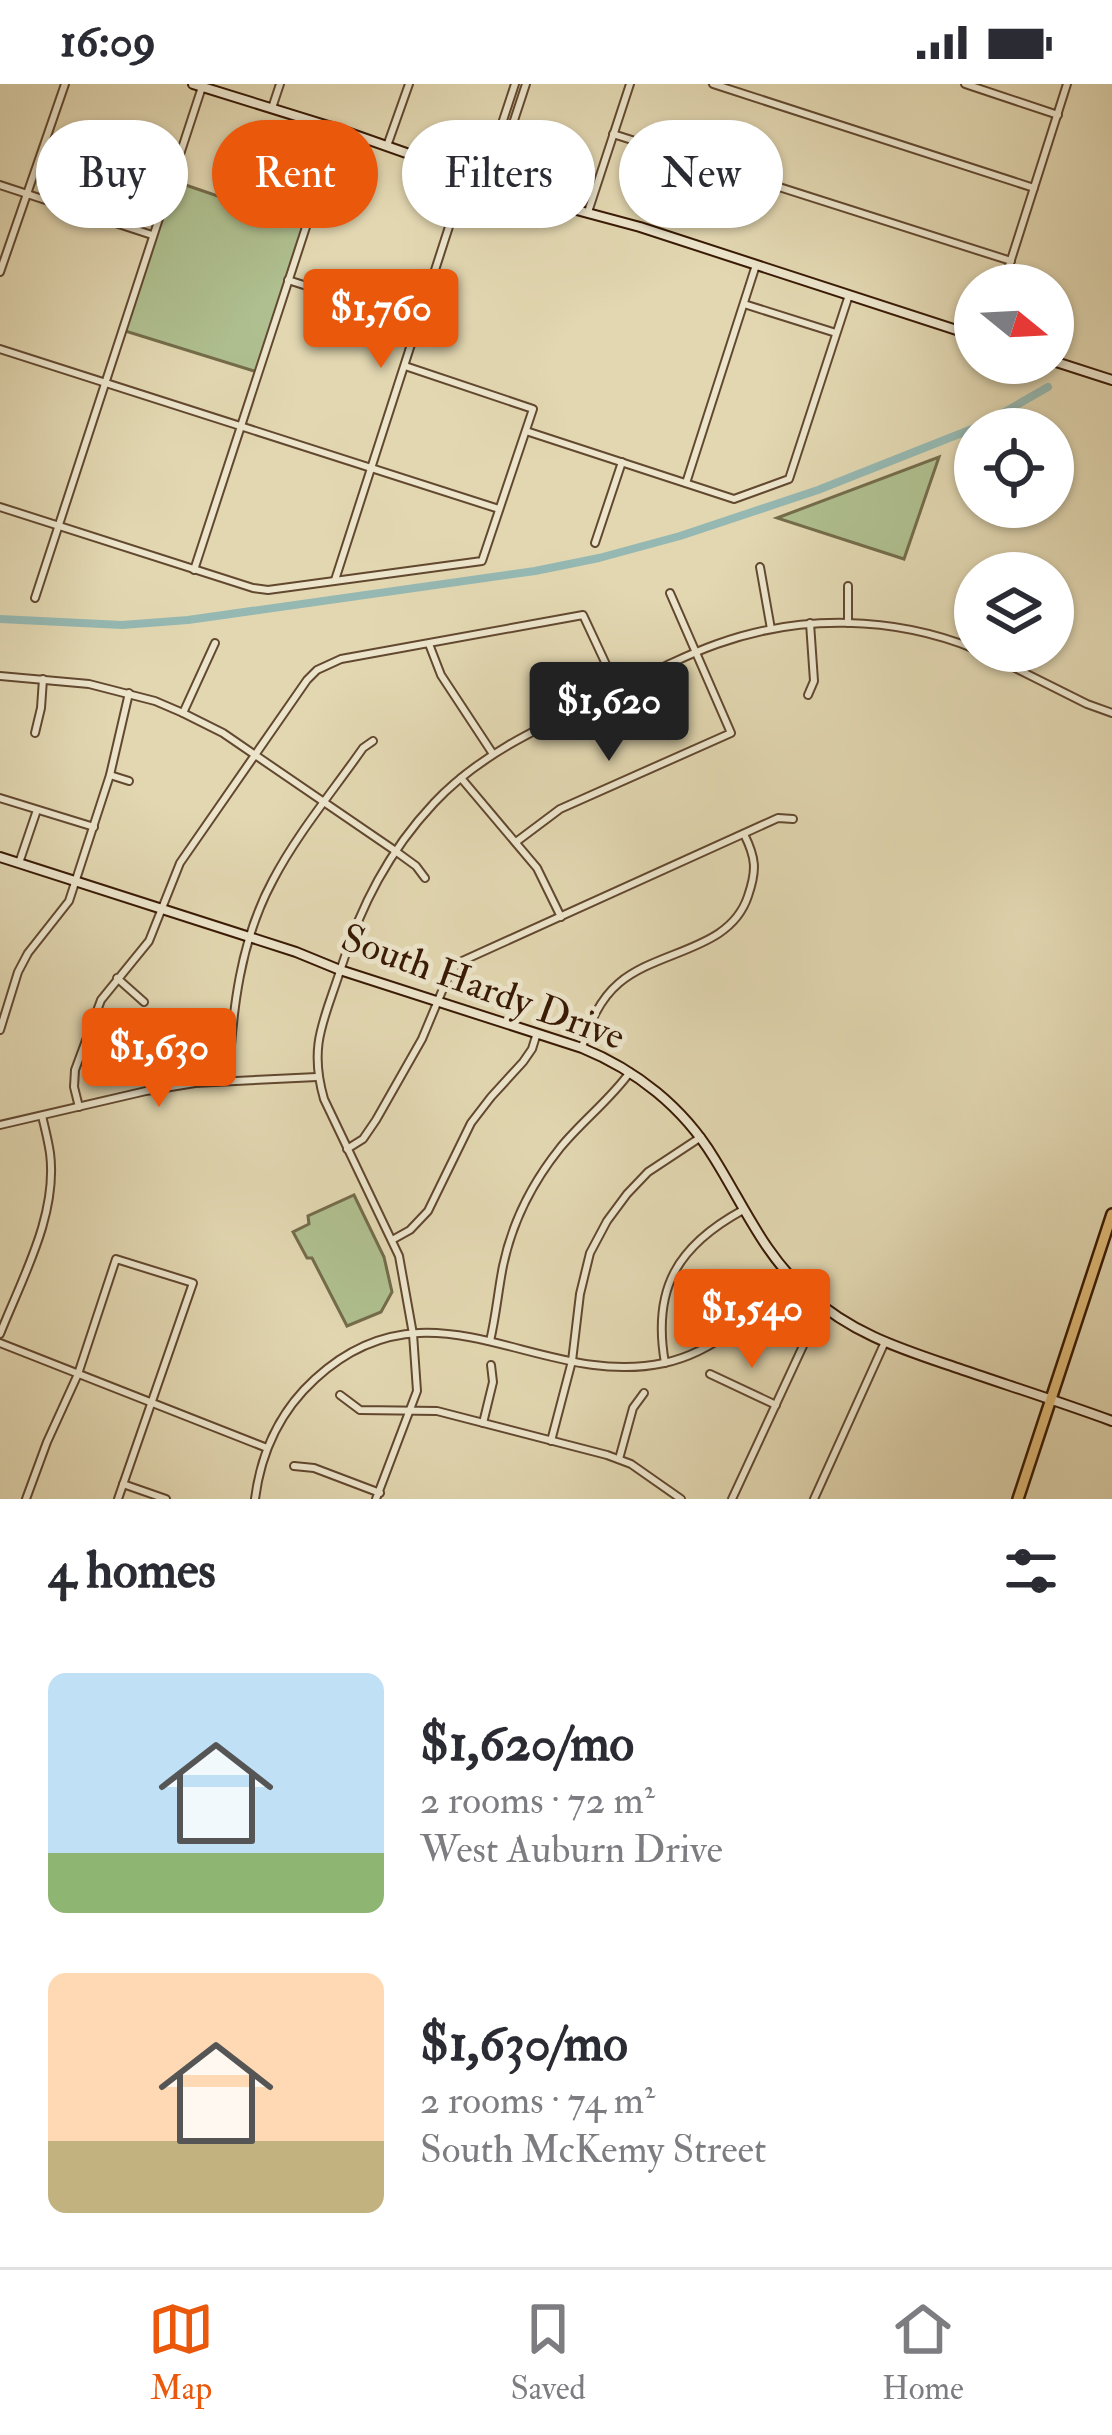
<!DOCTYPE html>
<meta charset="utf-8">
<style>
:root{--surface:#fff;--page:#f2f2f3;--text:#2b2b33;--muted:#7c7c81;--line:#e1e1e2;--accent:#ea580c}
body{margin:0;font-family:"IM FELL Double Pica",serif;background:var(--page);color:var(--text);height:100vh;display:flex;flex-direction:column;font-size:45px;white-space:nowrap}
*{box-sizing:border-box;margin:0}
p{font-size:39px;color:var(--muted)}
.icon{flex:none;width:66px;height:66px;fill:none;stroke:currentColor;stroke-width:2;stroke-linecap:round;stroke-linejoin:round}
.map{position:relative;height:1415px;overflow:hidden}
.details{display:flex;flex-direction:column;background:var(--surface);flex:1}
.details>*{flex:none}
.hud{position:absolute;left:36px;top:36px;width:1041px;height:108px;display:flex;gap:24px}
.needle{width:78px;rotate:108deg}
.fabs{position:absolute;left:954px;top:180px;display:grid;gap:24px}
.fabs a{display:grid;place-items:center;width:120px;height:120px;border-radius:50%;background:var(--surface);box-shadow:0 3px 9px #0004;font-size:60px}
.price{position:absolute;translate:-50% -102px;padding:0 27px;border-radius:12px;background:var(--accent);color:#fff;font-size:39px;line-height:78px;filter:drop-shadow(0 3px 6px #0008)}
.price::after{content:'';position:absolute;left:50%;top:72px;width:36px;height:27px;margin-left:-18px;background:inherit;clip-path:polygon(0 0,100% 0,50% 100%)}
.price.on{background:#222;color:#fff}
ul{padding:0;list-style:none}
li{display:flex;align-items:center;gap:36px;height:300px;padding:0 48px}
li span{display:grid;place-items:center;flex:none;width:336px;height:240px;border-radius:18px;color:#555}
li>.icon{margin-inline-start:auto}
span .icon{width:144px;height:144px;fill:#fffc;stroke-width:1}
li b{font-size:51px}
h2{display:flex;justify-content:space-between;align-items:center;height:144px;padding:0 48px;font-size:51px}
.tag{padding:0 42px;border-radius:54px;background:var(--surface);box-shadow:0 3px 9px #0004;font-size:42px;line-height:108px}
.tag.on{background:var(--accent);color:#fff}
.status{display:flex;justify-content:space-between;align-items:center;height:84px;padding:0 60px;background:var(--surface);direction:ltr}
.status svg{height:33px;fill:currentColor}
.tabs{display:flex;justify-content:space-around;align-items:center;height:168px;border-top:3px solid var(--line);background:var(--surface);font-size:33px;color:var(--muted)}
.tabs a{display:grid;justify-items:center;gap:6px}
.tabs .on{color:var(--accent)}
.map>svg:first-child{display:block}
.green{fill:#afbf8f;stroke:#746c4a;stroke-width:3}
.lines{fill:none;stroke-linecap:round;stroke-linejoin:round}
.canal{stroke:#95b8b2;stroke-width:8}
.street-casing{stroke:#62482f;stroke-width:10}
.secondary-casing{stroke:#381904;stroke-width:12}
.primary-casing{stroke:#381904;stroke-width:14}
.street{stroke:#ece5cc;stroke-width:6}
.secondary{stroke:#ece5cc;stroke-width:8}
.primary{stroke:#e1bc78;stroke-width:9}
.labels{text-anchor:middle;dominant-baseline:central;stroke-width:10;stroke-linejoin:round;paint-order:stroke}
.street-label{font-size:39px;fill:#381904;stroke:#ece5cc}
</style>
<div class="status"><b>16:09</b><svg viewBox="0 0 49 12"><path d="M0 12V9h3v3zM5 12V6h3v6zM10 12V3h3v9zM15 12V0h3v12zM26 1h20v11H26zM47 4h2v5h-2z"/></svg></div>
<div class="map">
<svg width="1112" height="1415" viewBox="0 0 1112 1415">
<rect width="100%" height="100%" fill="#e2d7b1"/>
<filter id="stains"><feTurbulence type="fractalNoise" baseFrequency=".00167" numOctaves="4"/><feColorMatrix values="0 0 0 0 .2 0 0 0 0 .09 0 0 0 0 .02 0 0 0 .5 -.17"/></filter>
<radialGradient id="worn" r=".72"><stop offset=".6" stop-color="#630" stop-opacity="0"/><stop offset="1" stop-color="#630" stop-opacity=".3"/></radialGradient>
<g class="green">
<polygon points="171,96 305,142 257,288 122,246"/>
<polygon points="939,373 904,475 777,434"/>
<polygon points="354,1111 384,1173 392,1208 381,1228 347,1242 312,1174 307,1174 293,1148 309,1140 308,1132"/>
</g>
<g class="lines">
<polyline class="canal" points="0,535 122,541 188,536 535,487 599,474 680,452 818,406 982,341 1048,303"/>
<g class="street-casing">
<g id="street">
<polyline points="713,0 1034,104"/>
<polyline points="965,0 1058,31"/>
<polyline points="272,24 280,0"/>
<polyline points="613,50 1011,177"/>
<polyline points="387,62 409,0"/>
<polyline points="489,98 496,91 526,0"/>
<polyline points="489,98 486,88 515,0"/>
<polyline points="0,101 152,151"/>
<polyline points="588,128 630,0"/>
<polyline points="0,188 65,0"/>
<polyline points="288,196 419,238"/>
<polyline points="1003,201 1067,0"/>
<polyline points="744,220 836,249"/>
<polyline points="0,265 499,425"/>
<polyline points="526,347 734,415 789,395 849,211"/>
<polyline points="686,399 756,181"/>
<polyline points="0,423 253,504 268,506 482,477 533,325 405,282"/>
<polyline points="595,459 622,378"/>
<polyline points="760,483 771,545"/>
<polyline points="194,486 338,45"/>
<polyline points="335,496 466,90"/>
<polyline points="35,514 202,3"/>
<polyline points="848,539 848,502"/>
<polyline points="429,560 441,591 493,670"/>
<polyline points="981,567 1087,620 1112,629"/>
<polyline points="0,592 89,600 155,617 183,629 223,649 394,766 416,782 425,794"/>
<polyline points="808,611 814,597 810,539"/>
<polyline points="183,629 215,559"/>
<polyline points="35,649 41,624 43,595"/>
<polyline points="110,691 129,697"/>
<polyline points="461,694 537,784 561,833"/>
<polyline points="0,714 94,743"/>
<polyline points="516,758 560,725 731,649 670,509"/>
<polyline points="19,779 37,726"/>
<polyline points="117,894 144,918"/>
<polyline points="0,946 18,888 28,869 69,817 110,691 129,609"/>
<path d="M582,963C590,939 599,916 619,899C659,865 730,867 748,812C757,786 756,774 744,750"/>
<path d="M229,995C232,927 240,857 273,796C297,750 333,707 363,664L373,657"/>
<polyline points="79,1023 74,1003 75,986 101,916 149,857 180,779 307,596 317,586 341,575 583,531 618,606"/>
<polyline points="0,1041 146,1007 195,999 317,993"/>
<polyline points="347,1065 363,1055 376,1036 422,955 450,888 460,878 778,734 793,735"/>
<polyline points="392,1156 410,1146 428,1127 471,1039 491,1013 523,978 532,965 537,949"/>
<path d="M0,1250C22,1194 58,1131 50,1069C48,1056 45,1044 42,1032"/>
<path d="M490,1257C496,1232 498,1207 503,1182C512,1139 532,1099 560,1064C582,1037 610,1016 630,988"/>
<polyline points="0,1259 267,1364"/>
<path d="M665,1279C652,1205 677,1162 743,1126"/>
<polyline points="710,1290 776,1321"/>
<polyline points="340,1311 360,1326 437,1327 607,1371 631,1380 681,1415"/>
<polyline points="483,1339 493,1298 491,1281"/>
<polyline points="551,1357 572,1277 580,1210 590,1169 607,1137 627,1110 648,1088 701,1053"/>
<polyline points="619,1375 633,1324 644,1309"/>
<polyline points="294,1382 314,1384 380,1409"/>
<polyline points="123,1400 166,1415"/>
<polyline points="26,1415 47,1358 78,1290 116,1175 193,1199 118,1415"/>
<path d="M255,1415C261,1368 280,1327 315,1295C432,1187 539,1306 664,1279C716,1268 754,1230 790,1193"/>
<path d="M376,1415L417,1307L413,1250L399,1172L324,1015C308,960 325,935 341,884C361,821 389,767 434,719C478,672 536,645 594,618C635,598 675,575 717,560C800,530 894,532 975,565"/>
<polyline points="732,1415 822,1221"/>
<polyline points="814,1415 884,1260"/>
</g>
</g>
<g class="secondary-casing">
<g id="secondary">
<polyline points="193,0 338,45 543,117 640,143 975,252"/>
<polyline points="1053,277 1112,296"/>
<path d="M0,773L296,868L340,886L582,964C636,986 683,1023 714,1074C744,1122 764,1171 808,1210C855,1252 905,1266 963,1286C1013,1303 1063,1319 1112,1337"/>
</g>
</g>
<g class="primary-casing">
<polyline id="primary" points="1018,1415 1112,1130"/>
</g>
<use href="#street" class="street"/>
<use href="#secondary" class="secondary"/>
<use href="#primary" class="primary"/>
</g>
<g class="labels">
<g class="street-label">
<text transform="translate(483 903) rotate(20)">South Hardy Drive</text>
</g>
</g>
<rect width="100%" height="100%" filter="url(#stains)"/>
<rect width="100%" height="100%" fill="url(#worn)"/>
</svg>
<div class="fabs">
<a><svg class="needle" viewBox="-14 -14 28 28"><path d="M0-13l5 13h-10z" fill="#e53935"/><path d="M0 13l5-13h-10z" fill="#7c7c81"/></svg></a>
<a><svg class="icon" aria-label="locate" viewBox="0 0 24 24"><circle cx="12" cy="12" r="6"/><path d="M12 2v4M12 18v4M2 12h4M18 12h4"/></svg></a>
<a><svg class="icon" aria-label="layers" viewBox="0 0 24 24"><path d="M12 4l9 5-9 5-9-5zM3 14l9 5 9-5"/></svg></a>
</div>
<b class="price" style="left:381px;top:287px">$1,760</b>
<b class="price on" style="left:609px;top:680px">$1,620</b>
<b class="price" style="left:159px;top:1026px">$1,630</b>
<b class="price" style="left:752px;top:1287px">$1,540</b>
<div class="hud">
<a class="tag">Buy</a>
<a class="tag on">Rent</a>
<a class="tag">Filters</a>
<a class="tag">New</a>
</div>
</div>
<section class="details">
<h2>4 homes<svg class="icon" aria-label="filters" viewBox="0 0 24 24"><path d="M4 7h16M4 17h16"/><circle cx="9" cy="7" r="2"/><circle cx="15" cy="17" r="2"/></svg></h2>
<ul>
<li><span style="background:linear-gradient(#bfe0f5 75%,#8fb573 0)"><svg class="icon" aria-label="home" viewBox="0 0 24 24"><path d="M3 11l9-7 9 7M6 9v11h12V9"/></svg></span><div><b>$1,620/mo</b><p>2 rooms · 72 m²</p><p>West Auburn Drive</p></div></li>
<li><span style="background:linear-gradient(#ffd9b3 70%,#c2b280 0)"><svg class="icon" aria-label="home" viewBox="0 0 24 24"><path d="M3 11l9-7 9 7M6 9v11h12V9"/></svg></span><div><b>$1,630/mo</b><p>2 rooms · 74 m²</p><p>South McKemy Street</p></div></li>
</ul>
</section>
<nav class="tabs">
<a class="on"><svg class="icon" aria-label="map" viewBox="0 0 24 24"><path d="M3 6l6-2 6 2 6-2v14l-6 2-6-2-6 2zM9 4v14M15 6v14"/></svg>Map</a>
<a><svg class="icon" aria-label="saved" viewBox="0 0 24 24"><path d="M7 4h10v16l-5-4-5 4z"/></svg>Saved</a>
<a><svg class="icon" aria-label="home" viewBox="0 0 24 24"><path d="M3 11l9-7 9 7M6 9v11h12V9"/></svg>Home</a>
</nav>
